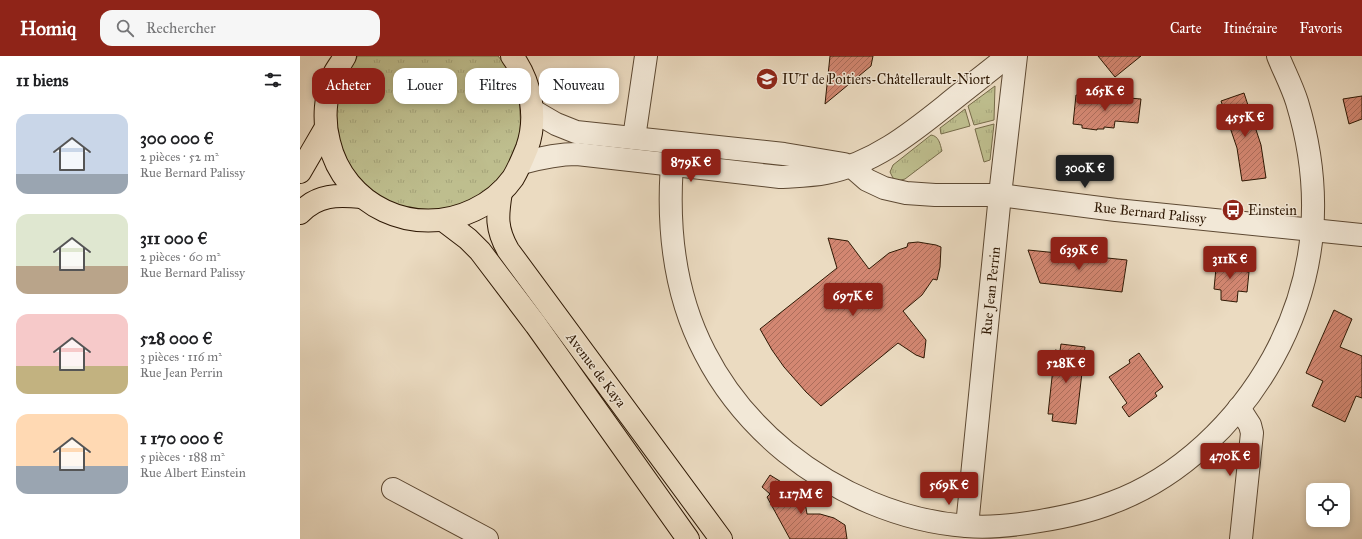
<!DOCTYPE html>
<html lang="fr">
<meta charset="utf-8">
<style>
:root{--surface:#fff;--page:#f6f6f6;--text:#202124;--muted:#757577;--accent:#8f2418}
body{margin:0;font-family:"IM FELL Great Primer",serif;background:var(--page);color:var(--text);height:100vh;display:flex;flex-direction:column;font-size:15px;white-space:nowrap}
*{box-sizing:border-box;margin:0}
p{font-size:13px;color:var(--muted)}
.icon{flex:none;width:22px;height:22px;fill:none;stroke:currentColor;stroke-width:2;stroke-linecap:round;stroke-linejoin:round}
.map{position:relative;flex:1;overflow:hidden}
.sheet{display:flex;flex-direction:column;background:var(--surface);width:300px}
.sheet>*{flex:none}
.banner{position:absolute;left:12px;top:12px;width:380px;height:36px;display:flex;gap:8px}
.fabs{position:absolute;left:1006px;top:427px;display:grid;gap:8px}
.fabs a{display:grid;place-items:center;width:44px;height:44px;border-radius:8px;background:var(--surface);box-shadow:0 2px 6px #0003;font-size:20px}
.price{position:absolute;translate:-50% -34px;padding:0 9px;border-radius:4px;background:var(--accent);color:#fff;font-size:13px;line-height:26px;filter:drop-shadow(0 1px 2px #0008)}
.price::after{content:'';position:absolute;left:50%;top:24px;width:12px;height:9px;margin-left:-6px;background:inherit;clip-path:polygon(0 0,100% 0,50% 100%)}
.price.on{background:#222;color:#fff}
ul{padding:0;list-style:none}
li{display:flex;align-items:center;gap:12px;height:100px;padding:0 16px}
li span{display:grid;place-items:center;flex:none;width:112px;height:80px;border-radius:12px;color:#555}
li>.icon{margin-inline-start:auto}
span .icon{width:48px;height:48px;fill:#fffc;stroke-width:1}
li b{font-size:17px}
h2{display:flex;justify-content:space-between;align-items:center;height:48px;padding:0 16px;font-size:17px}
.pill{padding:0 14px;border-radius:12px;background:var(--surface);box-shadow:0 2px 6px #0003;font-size:14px;line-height:36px}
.pill.on{background:var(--accent);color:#fff}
header{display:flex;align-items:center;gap:24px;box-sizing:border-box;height:56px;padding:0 20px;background:var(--accent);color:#fff}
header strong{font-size:19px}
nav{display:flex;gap:22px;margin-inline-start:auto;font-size:14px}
.search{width:280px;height:36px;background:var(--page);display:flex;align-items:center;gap:10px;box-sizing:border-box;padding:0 14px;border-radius:12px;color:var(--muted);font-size:15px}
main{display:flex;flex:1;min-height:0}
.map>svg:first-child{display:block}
.grass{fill:url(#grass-tufts);stroke:#766b49}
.building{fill:url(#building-hatch);stroke:#2e1804}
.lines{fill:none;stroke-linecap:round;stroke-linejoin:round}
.minor-casing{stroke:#5d4933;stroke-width:24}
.major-casing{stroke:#2e1804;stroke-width:24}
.highway-casing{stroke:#2e1804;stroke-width:24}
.minor{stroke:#f2e8d7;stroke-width:22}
.major{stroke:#ebdbc1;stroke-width:22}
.highway{stroke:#ebdbc1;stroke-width:22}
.labels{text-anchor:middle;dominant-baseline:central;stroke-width:3;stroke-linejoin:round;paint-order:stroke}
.poi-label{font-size:14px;fill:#2e1804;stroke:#f2e8d7;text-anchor:start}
.street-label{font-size:14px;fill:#2e1804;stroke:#f2e8d7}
</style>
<header>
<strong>Homiq</strong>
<div class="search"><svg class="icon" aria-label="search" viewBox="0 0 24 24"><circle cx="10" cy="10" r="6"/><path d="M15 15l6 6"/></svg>Rechercher</div>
<nav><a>Carte</a><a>Itinéraire</a><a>Favoris</a></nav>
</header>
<main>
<section class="sheet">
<h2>11 biens<svg class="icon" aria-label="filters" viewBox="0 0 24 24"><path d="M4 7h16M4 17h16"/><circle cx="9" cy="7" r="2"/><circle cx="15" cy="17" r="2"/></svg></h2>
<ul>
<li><span style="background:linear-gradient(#c9d6e8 75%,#9aa5b1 0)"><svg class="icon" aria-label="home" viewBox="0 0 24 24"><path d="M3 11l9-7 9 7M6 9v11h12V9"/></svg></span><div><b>300 000 €</b><p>2 pièces · 52 m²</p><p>Rue Bernard Palissy</p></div></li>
<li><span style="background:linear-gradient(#dfe7d0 65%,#b9a48a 0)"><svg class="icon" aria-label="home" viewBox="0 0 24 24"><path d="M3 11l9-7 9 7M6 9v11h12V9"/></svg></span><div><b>311 000 €</b><p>2 pièces · 60 m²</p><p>Rue Bernard Palissy</p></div></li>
<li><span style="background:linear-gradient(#f6c9c9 65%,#c2b280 0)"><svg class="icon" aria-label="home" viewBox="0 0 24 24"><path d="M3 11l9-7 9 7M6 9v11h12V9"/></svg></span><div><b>528 000 €</b><p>3 pièces · 116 m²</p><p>Rue Jean Perrin</p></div></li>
<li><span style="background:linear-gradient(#ffd9b3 65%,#9aa5b1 0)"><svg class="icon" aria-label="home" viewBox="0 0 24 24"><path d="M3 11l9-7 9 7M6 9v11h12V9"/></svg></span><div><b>1 170 000 €</b><p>5 pièces · 188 m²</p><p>Rue Albert Einstein</p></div></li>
</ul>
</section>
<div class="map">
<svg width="1062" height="483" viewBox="0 0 1062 483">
<defs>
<pattern id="grass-tufts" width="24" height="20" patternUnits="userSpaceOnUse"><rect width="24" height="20" fill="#bebe8e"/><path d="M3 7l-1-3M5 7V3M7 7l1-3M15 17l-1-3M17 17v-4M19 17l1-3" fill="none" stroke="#a4a379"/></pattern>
<pattern id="building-hatch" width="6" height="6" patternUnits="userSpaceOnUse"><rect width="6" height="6" fill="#d38772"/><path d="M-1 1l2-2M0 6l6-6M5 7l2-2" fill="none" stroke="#ac6d5b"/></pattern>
</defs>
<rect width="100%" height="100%" fill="#ebdbc1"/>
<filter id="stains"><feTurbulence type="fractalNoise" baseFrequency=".005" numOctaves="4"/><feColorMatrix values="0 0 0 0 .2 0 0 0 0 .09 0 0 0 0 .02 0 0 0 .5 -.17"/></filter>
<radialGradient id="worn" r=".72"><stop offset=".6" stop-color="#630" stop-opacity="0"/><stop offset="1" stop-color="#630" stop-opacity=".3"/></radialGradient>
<g class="grass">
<path d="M58,0H198C212,16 220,37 220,58C221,69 220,80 217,91C200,141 140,169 91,147C76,140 66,133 57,119C52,112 43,102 40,94C39,90 39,85 39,82C37,72 34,61 35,52C36,33 46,14 58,0Z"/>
<polygon points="695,30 694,64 674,69 668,50"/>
<polygon points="665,53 670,70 641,78 640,72"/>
<polygon points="694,68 690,104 684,106 675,73"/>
<path d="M631,79C639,80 640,88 642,95L605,123L597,125L593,122L590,116L593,109Z"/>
</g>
<g class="building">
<polygon points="530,0 573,0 571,10 525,48"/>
<polygon points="798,0 841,0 815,21"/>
<polygon points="944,37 961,89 966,122 942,125 937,92 921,45"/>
<polygon points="776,39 817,43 817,41 841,43 838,67 815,65 814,72 804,71 804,73 797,73 797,74 782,72 782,69 773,68"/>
<polygon points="1062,40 1062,63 1049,68 1043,43"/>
<polygon points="528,182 548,185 569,213 589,197 607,191 608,187 618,186 636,189 641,191 640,211 637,224 633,223 622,239 603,255 626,284 624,302 616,299 598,287 521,350 506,336 484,311 472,294 460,273 537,212"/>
<polygon points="728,194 827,204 822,236 740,227"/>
<polygon points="920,201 937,203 935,214 949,216 947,236 938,235 937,246 921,244 921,234 914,233 916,212 918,212"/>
<polygon points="1034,254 1052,263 1040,291 1062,300 1062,342 1056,340 1045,366 1012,350 1023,325 1006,317"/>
<polygon points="761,288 785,291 776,368 752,365 753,358 748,358 755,294 760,295"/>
<polygon points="839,297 863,331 855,337 857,340 829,361 822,351 827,347 809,321 830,307 829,304"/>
<polygon points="470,419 504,440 507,458 520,458 534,462 545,469 547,483 490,483 467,441 470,438 462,431"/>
</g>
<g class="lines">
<g class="minor-casing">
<g id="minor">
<polyline points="232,54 256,68 276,76 484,98 544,108"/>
<polyline points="334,82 346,0"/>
<path d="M374,87C366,158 371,232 405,297C425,336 453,369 486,396C537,437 600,465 666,470C689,472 717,469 740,465C764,461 788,456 811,447C880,422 938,365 973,302C1018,220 1024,135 997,46C992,30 984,15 978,0"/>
<path d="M222,107C240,102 258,98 277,98L480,121C496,120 511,120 526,117C572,108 610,78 645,50C666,33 687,17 708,0"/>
<polyline points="551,110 567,124 584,132 606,137 635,139 700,139 816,154 1062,179"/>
<polyline points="939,352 950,369 952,377 941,483"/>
<polyline points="93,433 187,483"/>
<polyline points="667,470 700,139 716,0"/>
</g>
</g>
<g class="major-casing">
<g id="major">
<path d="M45,0C42,6 37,12 34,18C25,39 23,64 29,86C44,150 114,183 174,154C189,147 203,136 213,122C219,112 223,102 227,92C238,61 231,26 212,0"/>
<path d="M201,136C197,160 196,173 208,194L421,483"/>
<polyline points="143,164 168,183 180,195 236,269 388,483"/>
</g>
</g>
<g class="highway-casing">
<g id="highway">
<polyline points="0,116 25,73"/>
<path d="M0,157C18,138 37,139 62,141"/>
</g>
</g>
<use href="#minor" class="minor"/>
<use href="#major" class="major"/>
<use href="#highway" class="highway"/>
</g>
<defs>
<g id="university-disc" transform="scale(1.15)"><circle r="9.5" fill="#8f2418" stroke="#f2e8d7"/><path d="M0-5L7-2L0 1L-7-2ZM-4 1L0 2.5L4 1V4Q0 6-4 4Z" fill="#fff"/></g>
<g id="bus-disc" transform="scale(1.15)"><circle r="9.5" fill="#8f2418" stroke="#f2e8d7"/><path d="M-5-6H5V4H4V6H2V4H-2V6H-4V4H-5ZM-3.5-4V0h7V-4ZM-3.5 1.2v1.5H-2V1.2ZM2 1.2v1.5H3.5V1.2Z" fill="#fff"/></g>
</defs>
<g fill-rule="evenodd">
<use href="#university-disc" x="467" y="23"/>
<use href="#bus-disc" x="933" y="154"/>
</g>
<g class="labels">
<g class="poi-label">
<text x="482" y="23">IUT de Poitiers-Châtellerault-Niort</text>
<text x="948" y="154">Einstein</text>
</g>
<g class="street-label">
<text transform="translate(850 157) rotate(6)">Rue Bernard Palissy</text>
<text transform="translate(691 235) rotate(-84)">Rue Jean Perrin</text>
<text transform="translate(296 314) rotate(53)">Avenue de Kaya</text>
</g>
</g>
<rect width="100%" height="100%" filter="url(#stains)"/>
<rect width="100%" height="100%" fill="url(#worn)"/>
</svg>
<div class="fabs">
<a><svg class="icon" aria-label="locate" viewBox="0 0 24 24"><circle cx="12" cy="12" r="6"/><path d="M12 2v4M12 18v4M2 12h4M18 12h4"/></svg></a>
</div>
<b class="price" style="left:805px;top:56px">265K €</b>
<b class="price" style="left:945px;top:82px">455K €</b>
<b class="price" style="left:391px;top:127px">879K €</b>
<b class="price on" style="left:785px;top:133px">300K €</b>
<b class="price" style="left:779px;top:215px">639K €</b>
<b class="price" style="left:930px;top:224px">311K €</b>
<b class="price" style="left:553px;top:261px">697K €</b>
<b class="price" style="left:766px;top:328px">528K €</b>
<b class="price" style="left:930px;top:421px">470K €</b>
<b class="price" style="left:649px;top:450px">569K €</b>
<b class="price" style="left:501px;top:459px">1.17M €</b>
<div class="banner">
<a class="pill on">Acheter</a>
<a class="pill">Louer</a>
<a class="pill">Filtres</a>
<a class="pill">Nouveau</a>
</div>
</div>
</main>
